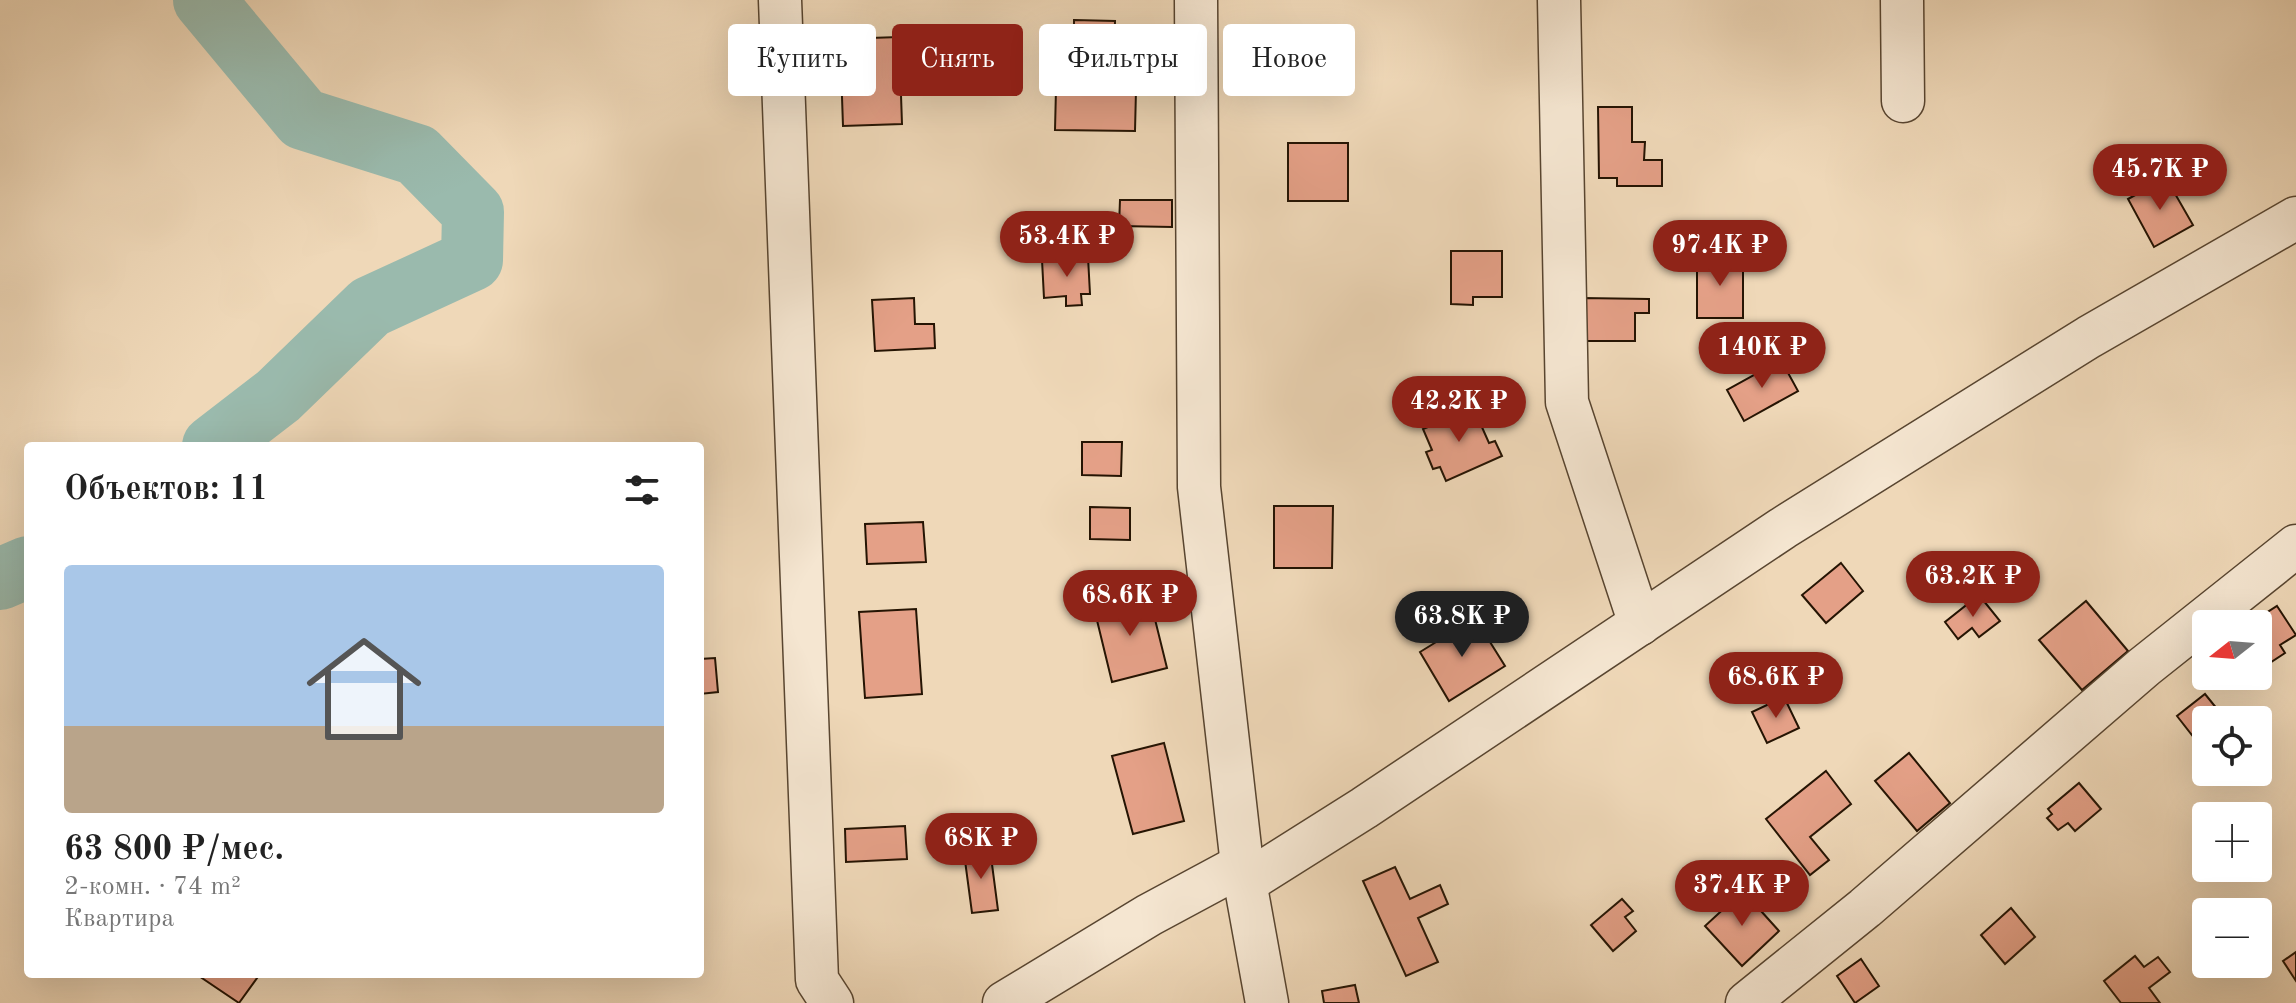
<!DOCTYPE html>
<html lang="ru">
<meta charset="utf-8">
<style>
:root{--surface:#fff;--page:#f2f2f2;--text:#222;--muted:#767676;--line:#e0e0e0;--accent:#8f2418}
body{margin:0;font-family:"Old Standard TT",serif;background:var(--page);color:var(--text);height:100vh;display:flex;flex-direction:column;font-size:30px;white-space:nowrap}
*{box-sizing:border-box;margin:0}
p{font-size:26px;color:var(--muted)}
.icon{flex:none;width:44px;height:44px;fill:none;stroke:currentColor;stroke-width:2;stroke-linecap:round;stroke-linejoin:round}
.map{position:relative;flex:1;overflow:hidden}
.panel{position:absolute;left:24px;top:442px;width:680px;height:536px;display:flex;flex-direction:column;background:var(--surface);border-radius:8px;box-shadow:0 8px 32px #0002}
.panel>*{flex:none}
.guide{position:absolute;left:728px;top:24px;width:760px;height:72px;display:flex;gap:16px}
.needle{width:52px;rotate:253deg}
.fabs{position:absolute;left:2192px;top:610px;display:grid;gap:16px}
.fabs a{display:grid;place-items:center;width:80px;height:80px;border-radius:8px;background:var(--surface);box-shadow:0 8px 32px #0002;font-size:40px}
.price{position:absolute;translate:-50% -68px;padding:0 18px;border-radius:28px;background:var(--accent);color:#fff;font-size:26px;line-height:52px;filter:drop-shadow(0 2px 4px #0008)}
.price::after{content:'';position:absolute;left:50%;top:48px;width:24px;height:18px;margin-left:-12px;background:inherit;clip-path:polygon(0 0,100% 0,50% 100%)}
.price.current{background:#222;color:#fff}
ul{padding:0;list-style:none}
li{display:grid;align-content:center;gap:16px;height:424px;padding:0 40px}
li+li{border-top:2px solid var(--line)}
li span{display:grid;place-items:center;height:248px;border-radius:8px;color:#555}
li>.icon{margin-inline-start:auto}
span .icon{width:144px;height:144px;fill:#fffc;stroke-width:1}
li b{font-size:34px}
h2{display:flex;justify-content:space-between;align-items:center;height:96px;padding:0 40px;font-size:34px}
.chip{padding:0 28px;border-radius:8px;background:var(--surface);box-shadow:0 8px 32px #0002;font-size:28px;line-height:72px}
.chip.current{background:var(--accent);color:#fff}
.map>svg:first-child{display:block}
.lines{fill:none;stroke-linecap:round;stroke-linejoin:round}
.river{stroke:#9abaad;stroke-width:62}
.building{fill:#e4a087;stroke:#251403;stroke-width:2}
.minor-casing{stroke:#584530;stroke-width:45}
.minor{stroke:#f5e6d1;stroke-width:42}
</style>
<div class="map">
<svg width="2296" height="1003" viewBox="0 0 2296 1003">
<rect width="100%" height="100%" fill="#efd8b8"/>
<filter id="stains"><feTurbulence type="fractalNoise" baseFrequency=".0025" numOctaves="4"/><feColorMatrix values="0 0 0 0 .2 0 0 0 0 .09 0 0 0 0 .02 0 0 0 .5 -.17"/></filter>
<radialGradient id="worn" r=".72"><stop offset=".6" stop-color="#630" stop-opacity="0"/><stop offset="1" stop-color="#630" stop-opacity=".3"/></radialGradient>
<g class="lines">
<g class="river">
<polyline points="204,0 303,119 417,155 473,212 472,260 370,307 278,396 213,446"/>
<polyline points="0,579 28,567"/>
</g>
</g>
<g class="building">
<polygon points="1074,20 1115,21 1114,65 1074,65"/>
<polygon points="899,37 902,124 843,126 840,39"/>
<polygon points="1056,89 1136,90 1135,131 1055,130"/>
<polygon points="1598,107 1632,107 1632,142 1645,142 1644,160 1662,160 1662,186 1617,186 1617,178 1599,178"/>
<rect x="1288" y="143" width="60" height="58"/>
<polygon points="2166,178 2193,225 2154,247 2128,199"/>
<polygon points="1120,200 1172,200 1172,227 1119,226"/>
<polygon points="1451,251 1502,251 1502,297 1473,297 1473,305 1451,304"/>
<polygon points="1088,257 1090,294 1081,294 1082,305 1066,306 1066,296 1044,298 1042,260"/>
<rect x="1697" y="258" width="46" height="60"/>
<polygon points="914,298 915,324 934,324 935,348 875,351 872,300"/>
<polygon points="1582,298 1649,299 1649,313 1635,313 1635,341 1582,341"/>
<polygon points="1781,360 1798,391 1744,421 1727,390"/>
<polygon points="1473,407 1489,443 1495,441 1502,456 1446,481 1440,467 1433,469 1426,452 1432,450 1423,429 1433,425 1430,419 1448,411 1451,416"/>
<polygon points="1082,442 1122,442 1121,476 1082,475"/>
<polygon points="1274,506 1333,506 1332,568 1274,568"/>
<polygon points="1090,507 1130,508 1130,540 1090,539"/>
<polygon points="923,522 926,562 867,564 865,524"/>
<polygon points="1841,563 1863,591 1826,623 1802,595"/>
<polygon points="1149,595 1167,668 1112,682 1094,608"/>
<polygon points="1979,595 2000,621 1979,637 1972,628 1958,639 1945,622"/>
<polygon points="2086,601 2128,651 2082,690 2039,640"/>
<polygon points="2277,606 2296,635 2280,645 2285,653 2265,666 2258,655 2258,624 2252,622"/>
<polygon points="916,609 922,694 865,698 859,612"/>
<polygon points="1475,618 1505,666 1449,701 1420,652"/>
<polygon points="715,658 718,692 700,694 700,659"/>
<polygon points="2205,694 2226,720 2206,720 2206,753 2177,716"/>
<polygon points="1784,697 1799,728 1767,743 1752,712"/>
<polygon points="1164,743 1184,821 1133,834 1112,756"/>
<polygon points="1909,753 1950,803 1917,831 1875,781"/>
<polygon points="1826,771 1851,804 1810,837 1829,860 1810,875 1766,819"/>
<polygon points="2079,783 2101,809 2075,831 2068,823 2058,830 2047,818 2052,814 2048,809"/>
<polygon points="905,826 907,859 846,862 845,829"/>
<polygon points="990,849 998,910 972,913 964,853"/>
<polygon points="1395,867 1410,899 1440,885 1448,904 1418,918 1438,962 1406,976 1363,881"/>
<polygon points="1743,891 1779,931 1742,966 1705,926"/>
<polygon points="1622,899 1633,911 1625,917 1636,931 1613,951 1591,925"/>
<polygon points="2011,908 2035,937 2005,964 1981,935"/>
<polygon points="2296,952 2296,981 2283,961"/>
<polygon points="2135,956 2144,967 2158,957 2170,972 2149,988 2160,1003 2121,1003 2104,981"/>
<polygon points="1861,959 1879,986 1855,1003 1837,976"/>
<polygon points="196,974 260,974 239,1003"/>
<polygon points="1355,985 1359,1003 1324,1003 1322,991"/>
</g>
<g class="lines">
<g class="minor-casing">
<g id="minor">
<polyline points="780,0 817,980 832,1003"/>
<polyline points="1196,0 1199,487 1242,865 1267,1003"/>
<polyline points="1559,0 1567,402 1640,624"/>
<polyline points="1902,0 1903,101"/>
<polyline points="1245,883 1364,808 1783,528 2089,337 2296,218"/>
<polyline points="1004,1003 1149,915 1242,865"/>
<polyline points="1747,1003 1865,908 2144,667 2296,546"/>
</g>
</g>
<use href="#minor" class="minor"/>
</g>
<rect width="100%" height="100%" filter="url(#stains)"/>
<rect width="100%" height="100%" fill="url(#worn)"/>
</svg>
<div class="fabs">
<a><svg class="needle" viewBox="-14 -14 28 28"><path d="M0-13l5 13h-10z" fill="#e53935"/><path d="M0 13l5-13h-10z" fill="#767676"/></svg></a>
<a><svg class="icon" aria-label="locate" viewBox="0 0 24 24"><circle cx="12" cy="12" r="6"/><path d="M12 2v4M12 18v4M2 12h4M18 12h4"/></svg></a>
<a>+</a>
<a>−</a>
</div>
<b class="price" style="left:2160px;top:212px">45.7K ₽</b>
<b class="price" style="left:1067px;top:279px">53.4K ₽</b>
<b class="price" style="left:1720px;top:288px">97.4K ₽</b>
<b class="price" style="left:1762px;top:390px">140K ₽</b>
<b class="price" style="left:1459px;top:444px">42.2K ₽</b>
<b class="price" style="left:1973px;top:619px">63.2K ₽</b>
<b class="price" style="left:1130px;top:638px">68.6K ₽</b>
<b class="price current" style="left:1462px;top:659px">63.8K ₽</b>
<b class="price" style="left:1776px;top:720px">68.6K ₽</b>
<b class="price" style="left:981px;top:881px">68K ₽</b>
<b class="price" style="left:1742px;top:928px">37.4K ₽</b>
<div class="guide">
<a class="chip">Купить</a>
<a class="chip current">Снять</a>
<a class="chip">Фильтры</a>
<a class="chip">Новое</a>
</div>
<section class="panel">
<h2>Объектов: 11<svg class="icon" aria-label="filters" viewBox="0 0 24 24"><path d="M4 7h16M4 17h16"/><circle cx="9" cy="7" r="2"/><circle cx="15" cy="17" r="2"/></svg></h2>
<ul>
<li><span style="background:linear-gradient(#a9c7e8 65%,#b9a48a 0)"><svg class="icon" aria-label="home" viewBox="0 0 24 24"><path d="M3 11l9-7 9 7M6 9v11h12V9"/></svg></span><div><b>63 800 ₽/мес.</b><p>2-комн. · 74 m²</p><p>Квартира</p></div></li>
</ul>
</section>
</div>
